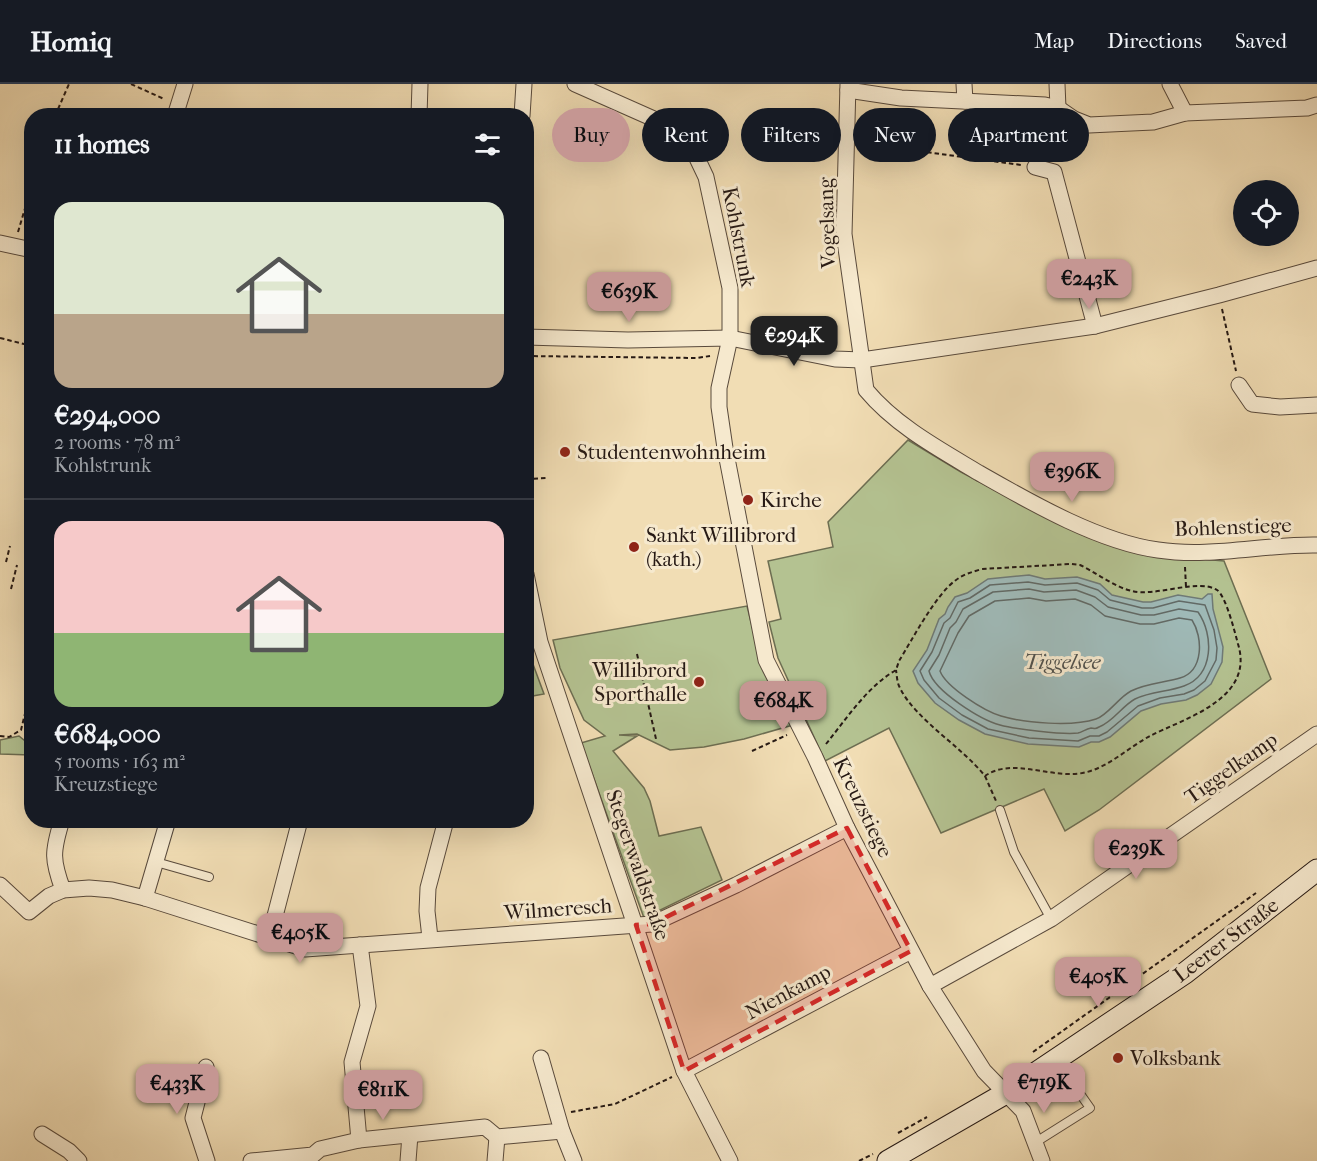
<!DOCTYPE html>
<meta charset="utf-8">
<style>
:root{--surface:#171b24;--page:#20242c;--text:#f1f3f6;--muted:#9ea1a6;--line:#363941;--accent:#c59692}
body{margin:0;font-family:"IM FELL French Canon",serif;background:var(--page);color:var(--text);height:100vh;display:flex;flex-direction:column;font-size:22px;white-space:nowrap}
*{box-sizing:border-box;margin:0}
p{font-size:20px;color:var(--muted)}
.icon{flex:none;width:33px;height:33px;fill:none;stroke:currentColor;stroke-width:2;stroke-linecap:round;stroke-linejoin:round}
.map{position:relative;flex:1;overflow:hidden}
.panel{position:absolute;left:24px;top:24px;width:510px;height:720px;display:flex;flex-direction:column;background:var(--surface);border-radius:24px;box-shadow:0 6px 24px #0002}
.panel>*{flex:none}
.hud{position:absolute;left:552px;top:24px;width:570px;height:54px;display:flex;gap:12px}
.fabs{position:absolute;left:1233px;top:96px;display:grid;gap:12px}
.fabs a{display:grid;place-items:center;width:66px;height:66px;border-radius:50%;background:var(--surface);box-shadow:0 6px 24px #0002;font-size:30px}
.price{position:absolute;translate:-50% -51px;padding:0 14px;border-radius:12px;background:var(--accent);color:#111;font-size:20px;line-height:39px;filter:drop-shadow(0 2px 3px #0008)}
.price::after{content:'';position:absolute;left:50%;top:36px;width:18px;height:14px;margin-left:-9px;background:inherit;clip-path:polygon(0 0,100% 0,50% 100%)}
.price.selected{background:#222;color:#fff}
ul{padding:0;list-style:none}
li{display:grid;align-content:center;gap:12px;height:318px;padding:0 30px}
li+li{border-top:2px solid var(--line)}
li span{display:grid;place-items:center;height:186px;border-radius:18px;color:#555}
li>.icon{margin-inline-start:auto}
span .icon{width:108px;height:108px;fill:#fffc;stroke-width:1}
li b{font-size:26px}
h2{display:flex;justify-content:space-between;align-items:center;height:72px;padding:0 30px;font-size:26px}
.tag{padding:0 21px;border-radius:27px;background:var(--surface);box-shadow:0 6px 24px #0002;font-size:21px;line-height:54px}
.tag.selected{background:var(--accent);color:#111}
header{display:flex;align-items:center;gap:36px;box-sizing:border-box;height:84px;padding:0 30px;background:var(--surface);border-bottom:2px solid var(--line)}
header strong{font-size:28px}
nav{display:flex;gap:33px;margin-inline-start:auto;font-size:21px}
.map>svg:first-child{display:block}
.green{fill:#b4c291;stroke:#6d6e52;stroke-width:1.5}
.water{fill:#9fbab8;stroke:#6f7a76;stroke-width:1.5}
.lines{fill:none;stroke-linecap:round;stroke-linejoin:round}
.shore{stroke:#626a66;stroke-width:1.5}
.lane-casing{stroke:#594a3c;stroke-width:10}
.street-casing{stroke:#594a3c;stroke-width:17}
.secondary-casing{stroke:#261914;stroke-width:23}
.path{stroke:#261914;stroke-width:2;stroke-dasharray:4.5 3;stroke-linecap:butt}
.lane{stroke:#f6e9ce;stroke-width:8}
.street{stroke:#f6e9ce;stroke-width:15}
.secondary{stroke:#f6e9ce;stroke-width:21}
.marked{fill:#d62828;fill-opacity:0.2;stroke:#d62828;stroke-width:4.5;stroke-dasharray:12 8;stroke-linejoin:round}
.poi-dot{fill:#8f2418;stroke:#f6e9ce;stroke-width:2}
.labels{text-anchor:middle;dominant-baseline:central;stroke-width:6;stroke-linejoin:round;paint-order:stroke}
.street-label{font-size:21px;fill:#261914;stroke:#f6e9ce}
.poi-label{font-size:21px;fill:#261914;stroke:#f6e9ce;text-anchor:start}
.water-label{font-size:22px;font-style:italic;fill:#50514d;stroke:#f6e9ce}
</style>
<header>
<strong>Homiq</strong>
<nav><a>Map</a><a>Directions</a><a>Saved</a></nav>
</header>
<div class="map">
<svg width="1317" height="1077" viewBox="0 0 1317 1077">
<rect width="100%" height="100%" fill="#f1ddb4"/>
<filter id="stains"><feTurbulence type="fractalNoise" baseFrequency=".00333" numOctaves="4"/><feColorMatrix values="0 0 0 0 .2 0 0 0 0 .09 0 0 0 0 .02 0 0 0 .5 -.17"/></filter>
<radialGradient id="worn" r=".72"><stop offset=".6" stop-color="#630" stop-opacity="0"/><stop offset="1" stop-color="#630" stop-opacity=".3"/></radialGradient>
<g class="green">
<polygon points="908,356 961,388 1033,426 1158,471 1224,477 1271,595 1099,726 1065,747 1044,705 941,749 889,644 825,677 778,574 769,538 781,535 768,477 833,463 828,438"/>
<polygon points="747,522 761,578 793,641 744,655 704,663 670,666 637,650 619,651 637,652 613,667 644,704 650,717 659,752 701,743 722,796 644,834 581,659 605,652 584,636 560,584 553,556"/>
<polygon points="526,564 527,564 544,610 527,613"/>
<polygon points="19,652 24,656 31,658 31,671 0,670 0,656"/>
</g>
<polygon class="water" points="1029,491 1045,495 1077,493 1100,500 1112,511 1143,518 1151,518 1178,511 1202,515 1208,510 1212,510 1213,525 1223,563 1222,578 1211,600 1197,611 1186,616 1161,620 1141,627 1110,653 1099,658 1091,658 1079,663 1028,660 985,650 959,636 935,619 918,599 913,587 927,566 939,535 945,530 948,523 955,513 967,509 988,495"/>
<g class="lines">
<g class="shore">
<polygon points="1028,498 1045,501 1077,499 1098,506 1110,516 1142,524 1153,524 1179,517 1205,521 1214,546 1217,564 1216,576 1205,597 1194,606 1184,610 1160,614 1138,622 1107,648 1099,652 1090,652 1078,657 1029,654 988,645 962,631 939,614 924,596 920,587 932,568 944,539 950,534 958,518 970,514 990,501"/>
<path d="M1029,505L1044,508L1076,506L1095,513L1108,523L1141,531H1154L1179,525L1198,528C1214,551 1214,591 1184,602C1168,608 1151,607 1135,615C1122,622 1113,638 1099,643C1094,646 1096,644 1091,644C1086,645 1082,648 1078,649C1063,651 1015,645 1000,641C981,636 934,607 929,587L939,571L950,544L956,538L963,525L993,508Z"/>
<path d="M1029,514L1046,517L1075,515L1091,521L1105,532L1140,540H1154L1179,534L1192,536C1203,553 1204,587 1180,594C1163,599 1147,599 1131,607C1119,613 1107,632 1096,635C1072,643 1025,639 1001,632C984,627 946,603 940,587L958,549L969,532L995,517Z"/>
</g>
<g class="lane-casing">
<g id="lane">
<polyline points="1033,20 1035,83"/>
<polyline points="1000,726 1014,768 1051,835"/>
<polyline points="156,778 209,793"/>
<polyline points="1036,1058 1090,1024 1057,977"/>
</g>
</g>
<g class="street-casing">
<g id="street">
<polyline points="575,0 654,35 682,53 696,72 706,93 730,204 730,254 719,304 719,323 725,364 766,576 815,673 847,744 930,902 984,987 1023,1027 1042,1077"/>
<path d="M848,0L844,150L866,306C896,342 939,365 979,389C1030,418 1099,458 1158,466C1211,474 1264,460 1317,461"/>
<polyline points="964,0 965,17"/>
<polyline points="1057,0 1058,24"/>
<polyline points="1170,0 1185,29"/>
<polyline points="848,6 901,14 1045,21 1058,24 1074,35 1089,41 1153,38 1185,29 1307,24 1317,21"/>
<polyline points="175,32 185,0"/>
<polyline points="419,32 420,0"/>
<polyline points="522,32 524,0"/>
<polyline points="1035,83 1054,88 1095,242"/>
<polyline points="0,159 32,166"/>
<polyline points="526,253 628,256 730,254 835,275 862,276 1095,242 1219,211 1317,184"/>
<polyline points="1239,301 1252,320 1280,323 1317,321"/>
<polyline points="526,490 540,558 684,987 730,1077"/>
<path d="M62,736C52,768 52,776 63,806"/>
<polyline points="0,801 29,828 49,812 63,806 89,804 112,806 145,814 305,865 652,840 736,801 847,744"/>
<polyline points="145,814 168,736"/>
<polyline points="430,854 427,827 428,804 446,736"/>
<polyline points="269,855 300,736"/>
<polyline points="930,902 1051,835 1317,650"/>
<polyline points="206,983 193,1034 207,1077"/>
<polyline points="684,987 911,867"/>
<polyline points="562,1047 574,1077"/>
<polyline points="42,1050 69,1067 79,1077"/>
<polyline points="359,1056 485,1043 497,1053 562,1047 541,974"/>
<polyline points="251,1077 313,1071 320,1065 359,1056 352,978 368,922 360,861"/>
<polyline points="408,1077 410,1051"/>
<polyline points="495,1077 497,1053"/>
</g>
</g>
<g class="secondary-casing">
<polyline id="secondary" points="888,1077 1006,1009 1185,889 1317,786"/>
</g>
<g class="path">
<polyline points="131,0 164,15"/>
<polyline points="55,32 69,0"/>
<polyline points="860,62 889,63 1021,81"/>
<polyline points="18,148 32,101"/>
<polyline points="1222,225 1236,287"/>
<polyline points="0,254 32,262"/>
<polyline points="526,272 697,274 710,272"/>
<polyline points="526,395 548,394"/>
<polyline points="6,478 10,462"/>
<polyline points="1185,483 1186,503"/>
<polyline points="11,505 17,481"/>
<polyline points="637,570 656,655"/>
<polyline points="0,652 9,653 21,646 32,601"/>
<path d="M826,660C847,634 867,603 896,586L899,577C912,556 936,510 956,496C964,490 972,488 982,485L1071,480L1080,481C1097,489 1114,503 1132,507C1156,513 1198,494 1217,506C1226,512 1235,549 1238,560C1255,615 1185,634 1150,652C1129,663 1110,682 1087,688C1054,697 1013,672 985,692C962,663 915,635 900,604C897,599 897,592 896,586"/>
<polyline points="752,667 787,651"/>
<polyline points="985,692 996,717"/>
<polyline points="1033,968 1256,809"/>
<polyline points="571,1028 615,1020 672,993"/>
<polyline points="898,1049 927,1033"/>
<polyline points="859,1077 873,1070"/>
</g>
<use href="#lane" class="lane"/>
<use href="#street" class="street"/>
<use href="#secondary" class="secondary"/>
</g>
<path class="marked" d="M847,744L911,867L684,987L636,841L652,840Z"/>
<g class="poi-dot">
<circle cx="565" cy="368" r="6"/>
<circle cx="748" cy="416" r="6"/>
<circle cx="634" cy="463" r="6"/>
<circle cx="699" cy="598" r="6"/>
<circle cx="1118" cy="974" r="6"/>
</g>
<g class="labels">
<g class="street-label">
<text transform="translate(827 139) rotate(-92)">Vogelsang</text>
<text transform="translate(739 153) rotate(79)">Kohlstrunk</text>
<text transform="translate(1233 443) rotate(-2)">Bohlenstiege</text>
<text transform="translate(1231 684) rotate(-35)">Tiggelkamp</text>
<text transform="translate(863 723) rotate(64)">Kreuzstiege</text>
<text transform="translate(638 781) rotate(71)">Stegerwaldstraße</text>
<text transform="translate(558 825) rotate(-4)">Wilmeresch</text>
<text transform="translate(1226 856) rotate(-37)">Leerer Straße</text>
<text transform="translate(788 908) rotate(-28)">Nienkamp</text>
</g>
<g class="poi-label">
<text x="577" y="368">Studentenwohnheim</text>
<text x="760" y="416">Kirche</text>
<text x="646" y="451">Sankt Willibrord<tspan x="646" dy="24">(kath.)</tspan></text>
<text x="687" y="586" text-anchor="end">Willibrord<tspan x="687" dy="24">Sporthalle</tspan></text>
<text x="1130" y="974">Volksbank</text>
</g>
<g class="water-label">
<text x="1062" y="578">Tiggelsee</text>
</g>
</g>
<rect width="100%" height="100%" filter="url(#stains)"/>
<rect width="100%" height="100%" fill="url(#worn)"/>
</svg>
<div class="fabs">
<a><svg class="icon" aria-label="locate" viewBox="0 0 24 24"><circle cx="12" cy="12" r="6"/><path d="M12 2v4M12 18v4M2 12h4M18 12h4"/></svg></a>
</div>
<b class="price" style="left:1089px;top:226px">€243K</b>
<b class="price" style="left:629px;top:239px">€639K</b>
<b class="price selected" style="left:794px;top:283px">€294K</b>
<b class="price" style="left:1072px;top:419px">€396K</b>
<b class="price" style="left:783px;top:648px">€684K</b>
<b class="price" style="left:1136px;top:796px">€239K</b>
<b class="price" style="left:300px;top:880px">€405K</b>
<b class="price" style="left:1098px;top:924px">€405K</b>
<b class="price" style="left:1044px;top:1030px">€719K</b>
<b class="price" style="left:177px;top:1031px">€433K</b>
<b class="price" style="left:383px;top:1037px">€811K</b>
<div class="hud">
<a class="tag selected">Buy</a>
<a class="tag">Rent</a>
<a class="tag">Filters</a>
<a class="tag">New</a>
<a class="tag">Apartment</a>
</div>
<section class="panel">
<h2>11 homes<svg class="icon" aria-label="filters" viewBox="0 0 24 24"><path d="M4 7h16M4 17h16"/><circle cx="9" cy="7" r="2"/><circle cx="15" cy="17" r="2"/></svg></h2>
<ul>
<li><span style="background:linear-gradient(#dfe7d0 60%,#b9a48a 0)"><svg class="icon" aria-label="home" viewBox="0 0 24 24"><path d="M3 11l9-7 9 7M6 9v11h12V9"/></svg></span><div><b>€294,000</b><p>2 rooms · 78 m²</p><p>Kohlstrunk</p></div></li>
<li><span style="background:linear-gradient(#f6c9c9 60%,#8fb573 0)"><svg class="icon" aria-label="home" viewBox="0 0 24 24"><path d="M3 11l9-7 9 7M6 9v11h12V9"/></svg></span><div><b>€684,000</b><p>5 rooms · 163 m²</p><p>Kreuzstiege</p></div></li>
</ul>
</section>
</div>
